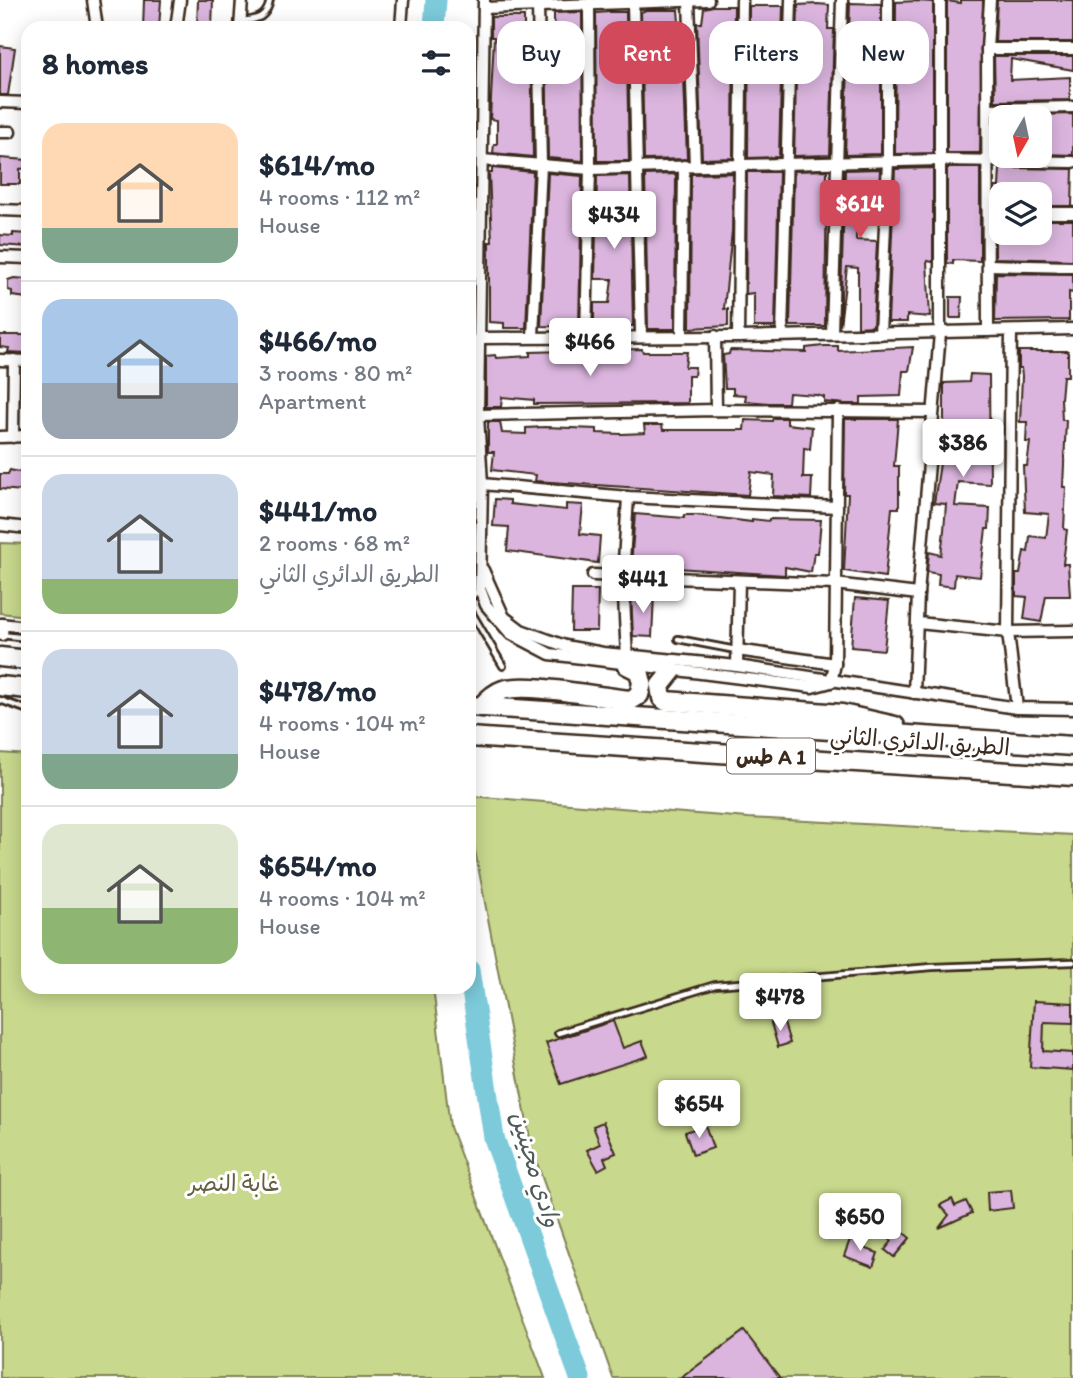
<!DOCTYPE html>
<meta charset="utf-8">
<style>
:root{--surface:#fff;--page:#f6f6f7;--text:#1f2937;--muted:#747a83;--line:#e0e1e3;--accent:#d1495b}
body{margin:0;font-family:Itim,"Playpen Sans Arabic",sans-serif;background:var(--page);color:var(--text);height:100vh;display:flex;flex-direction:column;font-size:26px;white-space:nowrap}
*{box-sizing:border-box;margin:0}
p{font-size:23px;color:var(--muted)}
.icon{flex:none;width:38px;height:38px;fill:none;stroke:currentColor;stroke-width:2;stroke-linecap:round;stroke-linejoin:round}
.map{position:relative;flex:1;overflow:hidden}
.side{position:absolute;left:21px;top:21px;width:455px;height:973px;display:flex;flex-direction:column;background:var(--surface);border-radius:21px;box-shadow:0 4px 18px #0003}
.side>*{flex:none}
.banner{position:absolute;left:497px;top:21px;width:471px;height:63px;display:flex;gap:14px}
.needle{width:46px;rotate:189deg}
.buttons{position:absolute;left:989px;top:105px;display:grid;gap:14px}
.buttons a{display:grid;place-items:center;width:63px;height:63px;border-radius:14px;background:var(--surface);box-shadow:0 4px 18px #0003;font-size:35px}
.price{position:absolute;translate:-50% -60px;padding:0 16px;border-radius:7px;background:#fff;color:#222;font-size:23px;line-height:46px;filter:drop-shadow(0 2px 4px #0008)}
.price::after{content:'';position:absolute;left:50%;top:42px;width:21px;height:16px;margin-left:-10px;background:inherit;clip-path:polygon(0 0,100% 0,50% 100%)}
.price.current{background:var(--accent);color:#fff}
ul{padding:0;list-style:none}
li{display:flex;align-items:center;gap:21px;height:175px;padding:0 21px}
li+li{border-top:2px solid var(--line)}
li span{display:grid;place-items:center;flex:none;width:196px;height:140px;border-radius:21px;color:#555}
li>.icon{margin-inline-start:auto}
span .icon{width:84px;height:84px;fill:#fffc;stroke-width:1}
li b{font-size:30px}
h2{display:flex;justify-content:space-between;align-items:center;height:84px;padding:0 21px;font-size:30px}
.pill{padding:0 24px;border-radius:21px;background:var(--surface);box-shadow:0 4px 18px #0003;font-size:24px;line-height:63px}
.pill.current{background:var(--accent);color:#fff}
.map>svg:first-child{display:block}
.green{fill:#c8d88d;stroke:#828156;stroke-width:2}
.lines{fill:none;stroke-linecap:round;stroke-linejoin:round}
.river{stroke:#7ccada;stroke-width:21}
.building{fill:#dbb5de;stroke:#3b2a1e;stroke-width:2}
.lane-casing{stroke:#3b2a1e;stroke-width:10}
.street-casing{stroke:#3b2a1e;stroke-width:15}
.highway-casing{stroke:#3b2a1e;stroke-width:23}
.lane{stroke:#fff;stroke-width:4.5}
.street{stroke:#fff;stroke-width:10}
.highway{stroke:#fff;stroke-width:18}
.labels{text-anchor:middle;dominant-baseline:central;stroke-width:6;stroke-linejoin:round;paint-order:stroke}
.shield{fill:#fff;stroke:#766a62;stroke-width:2}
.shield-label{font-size:21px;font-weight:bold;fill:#3b2a1e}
.street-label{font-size:23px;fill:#3b2a1e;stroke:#fff}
.park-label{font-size:23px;fill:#655e3f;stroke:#fff}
.water-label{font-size:24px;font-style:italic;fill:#4e5a56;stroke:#fff}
</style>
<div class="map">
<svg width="1073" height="1378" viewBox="0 0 1073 1378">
<rect width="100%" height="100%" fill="#fff"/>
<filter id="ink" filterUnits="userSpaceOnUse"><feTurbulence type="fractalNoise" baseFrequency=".0143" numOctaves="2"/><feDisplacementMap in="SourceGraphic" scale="14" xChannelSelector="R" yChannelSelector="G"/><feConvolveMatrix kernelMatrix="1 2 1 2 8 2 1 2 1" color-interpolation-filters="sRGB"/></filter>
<g filter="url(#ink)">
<g class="green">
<polygon points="0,543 28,544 28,616 0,613"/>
<polygon points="0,753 28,755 28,987 433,987 450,1127 545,1378 0,1378"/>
<polygon points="469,796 748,818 1073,835 1073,1378 613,1378 532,1149 469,819"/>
</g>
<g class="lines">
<g class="river">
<polyline points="434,28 436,0"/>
<polyline points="469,970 494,1138 580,1378"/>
</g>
</g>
<g class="building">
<polygon points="144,0 161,0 159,28 143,28"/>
<polygon points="198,0 213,0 212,28 197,28"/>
<polygon points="961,0 983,0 980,153 947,153 947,1 961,3"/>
<polygon points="997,0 1073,0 1073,42 995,42"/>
<polygon points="917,1 933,2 933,153 895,154 896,2"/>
<polygon points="850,3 881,4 881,154 845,155"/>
<polygon points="817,4 829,5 828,29 834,29 830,155 794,156 798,5"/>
<polygon points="713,6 734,6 733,158 702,159 697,23 702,23 704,8"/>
<polygon points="749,6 783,6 779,157 748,158"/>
<polygon points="646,10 678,10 679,22 682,22 687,159 644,160 641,12"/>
<polygon points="582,12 583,161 548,158 546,36 554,36 554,13"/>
<polygon points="609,12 626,12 629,161 597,161 596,13"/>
<polygon points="491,17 524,17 524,35 531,35 533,157 493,153 494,144 497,144 497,120 490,119 494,37 491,37"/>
<polygon points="0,46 15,48 8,95 0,95"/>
<polygon points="994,56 1073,56 1073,70 1011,59 1010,80 1070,77 1070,100 995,101"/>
<polygon points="1073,114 1073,155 1041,154 1040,117 1001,117 1001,153 995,153 995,116"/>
<polygon points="0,158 28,160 28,168 20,169 20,184 0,184"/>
<polygon points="492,168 533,172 526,328 504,328 504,323 489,322 489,242 492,242 489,173 492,173"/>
<polygon points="933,168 933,262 927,261 930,317 907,315 907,322 888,322 895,169"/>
<polygon points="947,168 980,168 980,261 953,260 953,264 947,263"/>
<polygon points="1000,168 1073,169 1072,206 1041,206 1041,194 1001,194 1001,233 1044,233 1045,220 1073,220 1073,260 995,258 995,187 999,187"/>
<polygon points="880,169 878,209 857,209 856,240 877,241 873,326 858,327 858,268 847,267 840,326 845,170"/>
<polygon points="827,170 825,326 790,326 794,171"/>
<polygon points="747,172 779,172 775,327 754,327 754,293 746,294"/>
<polygon points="548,173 582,176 579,327 541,326"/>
<polygon points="733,173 732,231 724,309 728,309 728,326 690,328 691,174"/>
<polygon points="676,174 675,329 648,329 645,175"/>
<polygon points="630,175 633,326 610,325 610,329 594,329 594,303 609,303 612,279 595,279 597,176"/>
<polygon points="13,233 28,234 28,247 0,245 0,235 13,236"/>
<polygon points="996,273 1073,274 1073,293 1069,292 1069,320 995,321"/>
<polygon points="14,278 27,279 28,298 12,296 12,291 8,290 8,280"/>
<polygon points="950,297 962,297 961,318 950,318"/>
<polygon points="0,335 23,335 27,338 27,353 8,352 9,348 0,347"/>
<polygon points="823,346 838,346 838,351 913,347 909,371 903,371 901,396 861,397 861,404 845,404 824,402 824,397 816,395 789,393 788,403 769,403 745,401 746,395 733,394 733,388 725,388 723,355 729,354 730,350 806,352 806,348"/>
<polygon points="642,349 643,352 687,352 685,367 695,367 694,376 688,376 688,403 534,404 534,400 502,397 501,407 486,407 486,356 495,355 496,358 530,356 530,352"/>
<polygon points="1019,351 1068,351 1068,376 1063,376 1061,399 1062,420 1066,420 1063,487 1066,487 1064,529 1067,530 1063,564 1068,564 1070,596 1046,596 1041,622 1024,619 1027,597 1016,596 1016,574 1020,574 1024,551 1028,552 1030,536 1046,538 1049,514 1025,512 1023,466 1027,466 1030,442 1026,442 1027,422 1020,422 1022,376 1021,368 1019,368"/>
<polygon points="970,374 989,375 990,484 958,482 955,506 990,508 989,529 986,529 980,577 955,574 954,587 938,585 939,574 927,572 929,552 941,555 944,530 946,504 934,503 944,437 944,383 969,382"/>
<polygon points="773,418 787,418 787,424 812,427 810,449 804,448 803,478 812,478 811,498 773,496 774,475 751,472 748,495 535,481 536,475 492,470 494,452 488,452 488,422 500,422 502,433 526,434 526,428 545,427 597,429 597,433 622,434 645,433 644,425 662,425 663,430 744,430 745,420 772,421"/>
<polygon points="845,419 898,419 894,466 899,466 899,508 892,508 885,577 844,571 848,494 844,494"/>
<polygon points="10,470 28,474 28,486 23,486 23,491 0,489 0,474 8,474"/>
<polygon points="495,499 510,500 510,504 566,510 566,504 583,505 580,534 600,536 598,563 507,551 509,527 493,526"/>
<polygon points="635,514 684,518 684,515 696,515 752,522 752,519 769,521 769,519 821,520 818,553 814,553 811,572 785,567 785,575 631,565"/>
<polygon points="572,590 598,590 597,631 571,631"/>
<polygon points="631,594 654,595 652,637 633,636"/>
<polygon points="855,598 889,601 884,650 851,647"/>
<polygon points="1034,1001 1073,1003 1073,1023 1044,1022 1043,1051 1073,1053 1073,1070 1030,1067"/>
<polygon points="783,1020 790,1043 778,1047 771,1023"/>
<polygon points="613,1021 623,1048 642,1041 648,1056 561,1084 546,1043"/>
<polygon points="603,1122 616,1153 604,1158 607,1165 598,1170 587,1150 600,1144 593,1126"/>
<polygon points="705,1125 713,1148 693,1155 685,1132"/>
<polygon points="1011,1190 1013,1208 988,1211 987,1192"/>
<polygon points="952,1199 955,1206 966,1201 972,1213 939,1228 949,1215 940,1205"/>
<polygon points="896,1226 910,1238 894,1257 885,1250 892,1241 887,1237"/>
<polygon points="851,1237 863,1241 861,1247 878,1253 873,1267 844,1256"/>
<polygon points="744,1331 780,1378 681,1378"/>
</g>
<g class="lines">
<g class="lane-casing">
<g id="lane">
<path d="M242,21C258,20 267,17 270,0"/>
<polyline points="479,589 470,599 470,610 503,666"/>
<polyline points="1,635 28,638"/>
<polyline points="678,639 736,650"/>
<polyline points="0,700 28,710"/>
<polyline points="558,1033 715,985 932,967 1073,962"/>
</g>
</g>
<g class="street-casing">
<g id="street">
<polyline points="93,0 97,28"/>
<polyline points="484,0 478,415 482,484 480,589 486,605 510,633 550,654 812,687 831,682 835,664 838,410"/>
<polyline points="689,1 695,166"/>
<polyline points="633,4 641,336"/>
<polyline points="484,8 708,0"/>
<polyline points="176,28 180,0"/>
<polyline points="240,28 242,0"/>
<polyline points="401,28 403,0"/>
<polyline points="987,49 1073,49"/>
<polyline points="0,102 28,103"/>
<polyline points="988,109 1073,107"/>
<polyline points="0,132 10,132"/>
<polyline points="482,160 590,169 939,160 1073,162"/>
<polyline points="0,210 28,211"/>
<polyline points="1040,213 1073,213"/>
<polyline points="0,257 28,258"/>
<polyline points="989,265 1073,267"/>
<polyline points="988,331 987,49 990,0"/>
<polyline points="1011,331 1008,632 1017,708"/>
<polyline points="832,333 842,0"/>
<polyline points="880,334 888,161 888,0"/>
<polyline points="782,335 791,0"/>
<polyline points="682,336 684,166"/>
<polyline points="715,336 716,410"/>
<polyline points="533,337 541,165 538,5"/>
<polyline points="586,337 590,169 589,4"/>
<polyline points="738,337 742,0"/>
<polyline points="480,338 738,337 1073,329"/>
<polyline points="0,360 28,361"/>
<polyline points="478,415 716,410 933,412"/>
<polyline points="0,437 28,436"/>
<polyline points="13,437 14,360"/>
<polyline points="482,484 628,497 837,507"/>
<polyline points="0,525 28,528"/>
<polyline points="483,570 504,617 521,630 565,646 603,653 737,666 1017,708 1073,709"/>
<polyline points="593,575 835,584 918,594"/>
<polyline points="918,623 1008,632 1073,631"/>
<polyline points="0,624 28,627"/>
<polyline points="2,635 3,624"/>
<polyline points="737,650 835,664"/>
<polyline points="627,658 623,577 628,497"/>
<polyline points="737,666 739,581"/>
<polyline points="914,693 918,594 940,333 940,0"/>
</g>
</g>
<g class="highway-casing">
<g id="highway">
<polyline points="0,657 28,660"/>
<polyline points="672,671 660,686 662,698 666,701 842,714 895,726"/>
<polyline points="0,686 28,689"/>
<polyline points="469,706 1073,746"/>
<path d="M481,707C487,700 494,693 503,690C529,682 601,698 631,700L639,695L642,683L639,671L627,665"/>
<polyline points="469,737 1073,776"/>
</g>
</g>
<use href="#lane" class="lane"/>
<use href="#street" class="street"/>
<use href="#highway" class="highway"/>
</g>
</g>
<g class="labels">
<rect class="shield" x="727" y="738.5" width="88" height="35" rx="5"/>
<g class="shield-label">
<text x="771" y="756">طس A 1</text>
</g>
<g class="street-label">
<text transform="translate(920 741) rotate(4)">الطريق الدائري الثاني</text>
</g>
<g class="park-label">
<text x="234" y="1183">غابة النصر</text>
</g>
<g class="water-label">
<text transform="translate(536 1169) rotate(73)">وادي مجينين</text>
</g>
</g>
</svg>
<div class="buttons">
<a><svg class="needle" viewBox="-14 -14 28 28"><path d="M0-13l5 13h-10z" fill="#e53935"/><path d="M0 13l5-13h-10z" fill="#747a83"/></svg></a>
<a><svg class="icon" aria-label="layers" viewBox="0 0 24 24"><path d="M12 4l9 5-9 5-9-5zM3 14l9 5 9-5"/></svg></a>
</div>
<b class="price current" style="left:860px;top:240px">$614</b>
<b class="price" style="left:614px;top:251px">$434</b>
<b class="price" style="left:590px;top:378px">$466</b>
<b class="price" style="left:963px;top:479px">$386</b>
<b class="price" style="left:643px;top:615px">$441</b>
<b class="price" style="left:780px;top:1033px">$478</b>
<b class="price" style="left:699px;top:1140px">$654</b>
<b class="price" style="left:860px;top:1253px">$650</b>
<div class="banner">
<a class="pill">Buy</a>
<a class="pill current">Rent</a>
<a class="pill">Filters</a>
<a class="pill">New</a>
</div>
<section class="side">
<h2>8 homes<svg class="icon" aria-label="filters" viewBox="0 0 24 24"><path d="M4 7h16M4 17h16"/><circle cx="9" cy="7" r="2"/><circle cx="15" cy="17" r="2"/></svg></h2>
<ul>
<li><span style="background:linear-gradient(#ffd9b3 75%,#7fa58c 0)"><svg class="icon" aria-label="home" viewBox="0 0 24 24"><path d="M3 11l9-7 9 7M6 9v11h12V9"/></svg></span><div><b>$614/mo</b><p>4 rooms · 112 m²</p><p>House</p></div></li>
<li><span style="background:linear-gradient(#a9c7e8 60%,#9aa5b1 0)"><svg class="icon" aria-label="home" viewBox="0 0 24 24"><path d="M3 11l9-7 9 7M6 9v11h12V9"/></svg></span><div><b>$466/mo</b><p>3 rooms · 80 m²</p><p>Apartment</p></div></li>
<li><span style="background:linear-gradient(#c9d6e8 75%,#8fb573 0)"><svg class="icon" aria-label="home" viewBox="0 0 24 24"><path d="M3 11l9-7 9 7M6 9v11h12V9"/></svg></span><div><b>$441/mo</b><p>2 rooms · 68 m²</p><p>الطريق الدائري الثاني</p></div></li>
<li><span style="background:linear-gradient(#c9d6e8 75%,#7fa58c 0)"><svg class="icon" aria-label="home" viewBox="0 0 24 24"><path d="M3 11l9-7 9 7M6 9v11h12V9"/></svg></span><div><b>$478/mo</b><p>4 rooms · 104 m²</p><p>House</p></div></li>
<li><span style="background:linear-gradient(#dfe7d0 60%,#8fb573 0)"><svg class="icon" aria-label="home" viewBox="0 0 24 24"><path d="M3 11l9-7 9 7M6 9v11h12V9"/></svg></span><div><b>$654/mo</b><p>4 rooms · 104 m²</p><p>House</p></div></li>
</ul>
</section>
</div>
